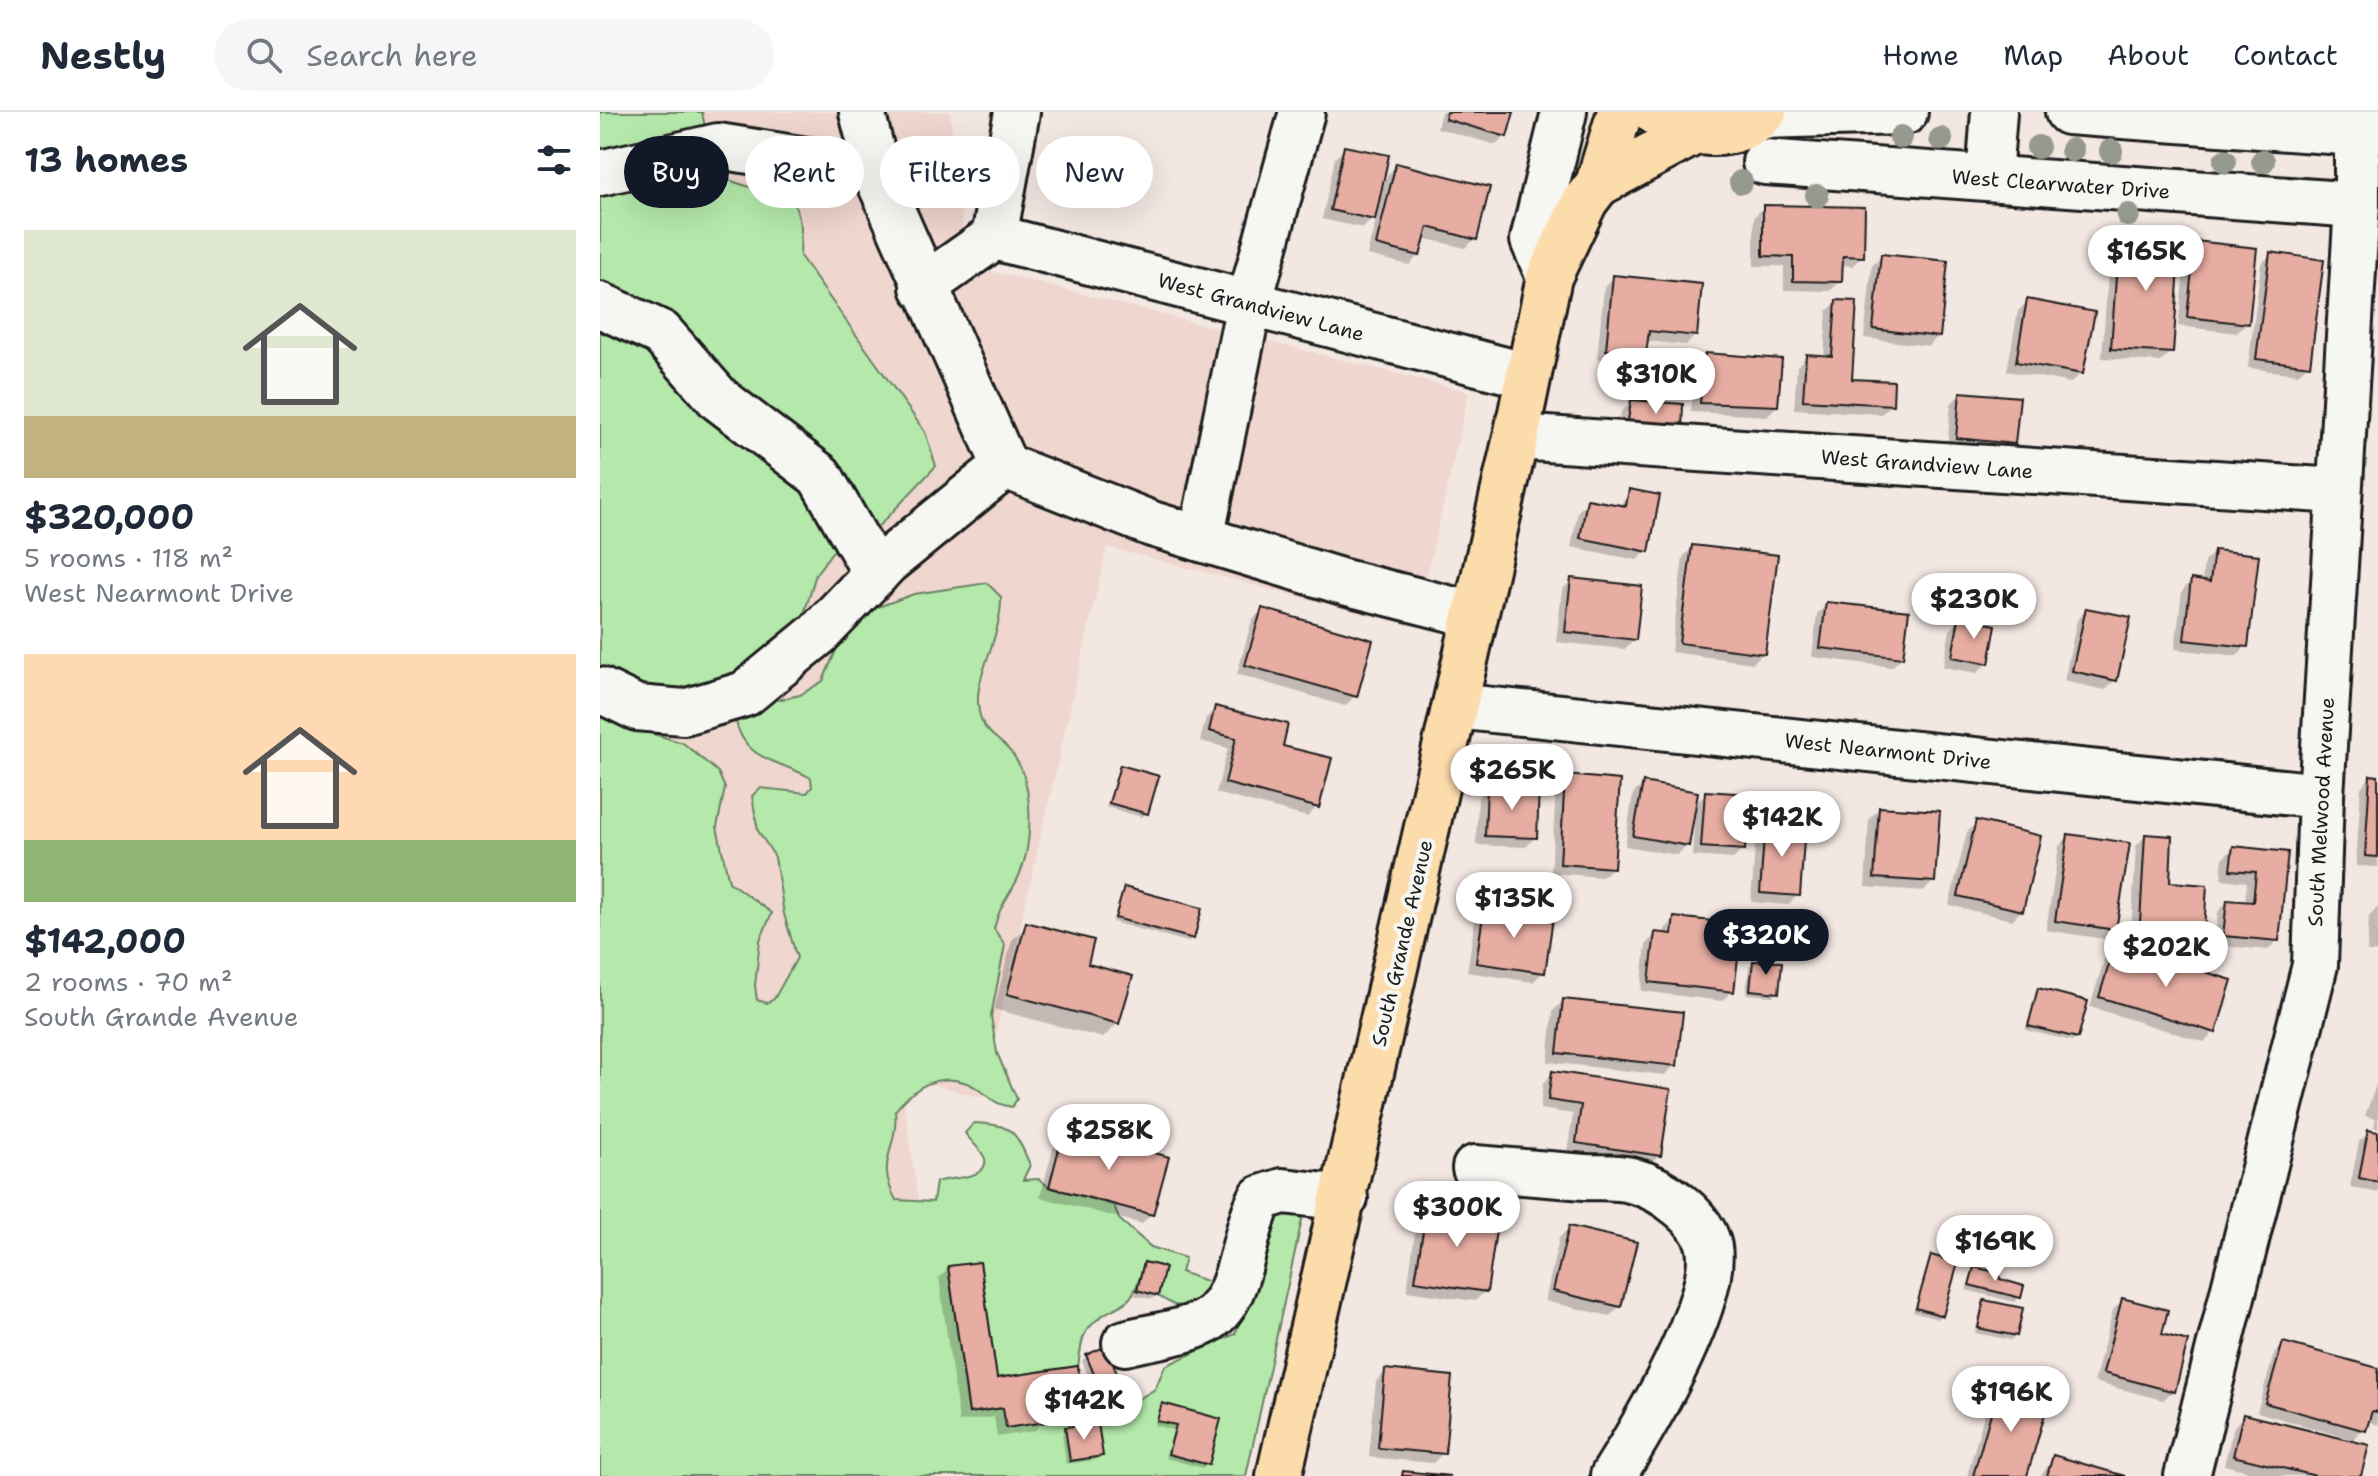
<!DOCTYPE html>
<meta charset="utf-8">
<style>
:root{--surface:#fff;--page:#f6f6f7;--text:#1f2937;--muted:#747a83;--line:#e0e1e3;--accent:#111827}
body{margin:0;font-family:"Shantell Sans",sans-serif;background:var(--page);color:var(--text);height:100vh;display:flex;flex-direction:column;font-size:30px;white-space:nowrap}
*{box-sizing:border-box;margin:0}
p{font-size:26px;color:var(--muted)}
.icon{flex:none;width:44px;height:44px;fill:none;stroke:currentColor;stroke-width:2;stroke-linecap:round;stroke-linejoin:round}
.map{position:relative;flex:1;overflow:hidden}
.sheet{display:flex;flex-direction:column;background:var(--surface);width:600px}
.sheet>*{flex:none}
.banner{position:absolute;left:24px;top:24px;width:760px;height:72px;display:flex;gap:16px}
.price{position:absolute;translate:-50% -68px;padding:0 18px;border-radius:28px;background:#fff;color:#222;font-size:26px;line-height:52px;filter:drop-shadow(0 2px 4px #0008)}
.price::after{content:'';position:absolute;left:50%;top:48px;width:24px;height:18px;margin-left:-12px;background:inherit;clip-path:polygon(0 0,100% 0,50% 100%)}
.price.active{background:var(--accent);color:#fff}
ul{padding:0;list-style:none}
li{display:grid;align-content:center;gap:16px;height:424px;padding:0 24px}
li span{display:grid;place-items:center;height:248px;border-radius:0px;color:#555}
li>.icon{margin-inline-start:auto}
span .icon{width:144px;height:144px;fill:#fffc;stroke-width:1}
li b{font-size:34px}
h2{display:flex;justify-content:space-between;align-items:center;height:96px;padding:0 24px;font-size:34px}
.chip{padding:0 28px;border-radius:36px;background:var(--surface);box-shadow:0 8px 32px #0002;font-size:28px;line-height:72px}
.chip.active{background:var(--accent);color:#fff}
header{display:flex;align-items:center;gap:48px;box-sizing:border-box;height:112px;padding:0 40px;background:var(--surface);border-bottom:2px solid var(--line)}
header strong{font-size:38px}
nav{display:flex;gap:44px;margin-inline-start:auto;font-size:28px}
.search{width:560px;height:72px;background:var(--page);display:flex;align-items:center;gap:20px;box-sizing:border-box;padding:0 28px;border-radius:44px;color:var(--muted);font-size:30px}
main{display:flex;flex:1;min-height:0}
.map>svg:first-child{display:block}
.built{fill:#efd6cf}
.green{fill:#b5e9ab;stroke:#688264;stroke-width:2}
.shadow{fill:#0003;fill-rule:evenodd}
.building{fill:#e7ada2;stroke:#1c1c1c;stroke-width:2}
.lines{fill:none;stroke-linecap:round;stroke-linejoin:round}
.minor-casing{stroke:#1c1c1c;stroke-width:50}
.major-casing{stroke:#1c1c1c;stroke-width:50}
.minor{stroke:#f6f6f2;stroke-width:44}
.major{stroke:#fddcac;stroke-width:44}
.tree{fill:#96998d}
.labels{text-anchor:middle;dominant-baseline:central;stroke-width:8;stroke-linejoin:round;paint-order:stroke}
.street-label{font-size:20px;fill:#1c1c1c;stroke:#f6f6f2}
</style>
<header>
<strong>Nestly</strong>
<div class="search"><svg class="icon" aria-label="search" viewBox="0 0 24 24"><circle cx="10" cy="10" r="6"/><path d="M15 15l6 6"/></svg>Search here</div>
<nav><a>Home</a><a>Map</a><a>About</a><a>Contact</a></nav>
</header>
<main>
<section class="sheet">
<h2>13 homes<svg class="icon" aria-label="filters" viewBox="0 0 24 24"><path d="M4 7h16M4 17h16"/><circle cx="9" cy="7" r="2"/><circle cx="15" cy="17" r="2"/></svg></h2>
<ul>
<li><span style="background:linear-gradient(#dfe7d0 75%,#c2b280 0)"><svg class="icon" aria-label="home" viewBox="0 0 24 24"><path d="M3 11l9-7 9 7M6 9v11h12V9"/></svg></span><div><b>$320,000</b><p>5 rooms · 118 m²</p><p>West Nearmont Drive</p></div></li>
<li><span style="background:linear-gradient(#ffd9b3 75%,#8fb573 0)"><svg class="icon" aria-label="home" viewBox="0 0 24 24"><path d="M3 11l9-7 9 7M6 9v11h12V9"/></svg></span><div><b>$142,000</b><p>2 rooms · 70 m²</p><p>South Grande Avenue</p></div></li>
</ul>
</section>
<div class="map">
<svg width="1778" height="1364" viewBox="0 0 1778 1364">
<rect width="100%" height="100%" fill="#f3e7e2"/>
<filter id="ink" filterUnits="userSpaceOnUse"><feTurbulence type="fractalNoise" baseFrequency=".0125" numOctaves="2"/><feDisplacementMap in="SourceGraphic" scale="16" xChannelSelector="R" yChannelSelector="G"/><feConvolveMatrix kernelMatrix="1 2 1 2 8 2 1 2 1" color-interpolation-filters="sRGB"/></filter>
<g filter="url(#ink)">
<polygon class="built" points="0,0 350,0 367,153 869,280 815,515 507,435 381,986 300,963 357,1354 47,1248"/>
<g class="green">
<path d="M0,0H102L114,62C141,75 170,78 195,92L201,115L200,144L325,320L336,354L281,412L232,440L216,462L201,512L162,556L59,586L0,561Z"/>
<path d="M387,471L401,485C402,523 376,562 378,591C380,624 397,621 414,644C435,674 433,736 417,768C407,788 400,792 394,817L405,833L391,904L397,941L417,987L412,995C391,993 385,978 367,971C337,960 313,976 295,999C299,1037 274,1048 296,1088L333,1090L336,1070C348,1065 389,1068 385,1047C383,1039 370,1029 365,1021L374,1011C413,1013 415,1018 430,1053L423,1068L439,1067L449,1075L514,1093L519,1107L551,1135L585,1146L581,1160L618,1173L592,1195L574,1193L558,1184L565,1155L544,1150C530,1210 516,1183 488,1217C481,1225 480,1243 478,1254L397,1266L380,1150L348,1154L369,1300L403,1296L446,1310L443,1290L482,1285L499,1311L555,1277L565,1254L635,1222L645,1197L653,1140L683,1092L703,1103L646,1364H0V593L25,603L47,620L83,631L118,660L125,676L117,715L129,770L172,801L160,828L155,874L157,888L167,891L174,887L197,846L184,802L175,745L158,719L152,684L160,676L207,681L212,675L211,666C177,647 144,650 135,606L145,595L200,583L223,569L247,512L275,496L314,482Z"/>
</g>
<g class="shadow">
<polygon points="841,0 912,0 906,24 896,33 837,16"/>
<polygon points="745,36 780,75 783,76 787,63 797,53 875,127 865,136 823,126 819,143 809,153 767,143 777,103 763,116 722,107 735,46"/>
<polygon points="1164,95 1262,144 1252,154 1241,153 1240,170 1230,179 1184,178 1184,154 1154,154 1154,105"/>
<polygon points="1520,123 1571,240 1561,250 1502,246 1510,133"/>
<polygon points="1596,131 1647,211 1637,221 1578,214 1586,141"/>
<polygon points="1671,142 1708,253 1698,262 1648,256 1661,152"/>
<polygon points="1282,144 1338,224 1329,234 1264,226 1272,154"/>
<polygon points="1014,165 1096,223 1086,233 1046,229 1044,242 1034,251 997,247 1004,175"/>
<polygon points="1428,189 1481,261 1471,271 1407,259 1418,199"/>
<polygon points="1237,190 1250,268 1291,293 1281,302 1194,297 1197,254 1207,244 1224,246 1227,199"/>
<polygon points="1105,243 1177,294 1167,304 1091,300 1095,253"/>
<polygon points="1360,282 1413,331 1403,341 1347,336 1351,292"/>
<polygon points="1031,290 1081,294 1018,325 1021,300"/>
<polygon points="1030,379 1047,439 1037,448 971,435 978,399 988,389 1019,395"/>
<polygon points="1093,435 1163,541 1153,551 1071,540 1083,445"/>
<polygon points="1614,440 1646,534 1637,544 1575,537 1582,479 1591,469 1602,471 1604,450"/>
<polygon points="972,468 1034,527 1025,537 956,530 962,478"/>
<polygon points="1227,492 1302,545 1292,555 1212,545 1217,502"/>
<polygon points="662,498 755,584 745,594 637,562 652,508"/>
<polygon points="1487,498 1515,568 1505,578 1464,569 1477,508"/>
<polygon points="1359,509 1387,551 1377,561 1343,555 1350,518"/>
<polygon points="616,596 680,635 717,695 707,705 616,681 628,636 600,629 606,606"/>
<polygon points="521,655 546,701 542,705 506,695"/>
<polygon points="965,665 1012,755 1002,765 951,761 956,675"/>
<polygon points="1770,666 1778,666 1778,755 1756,754 1761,675"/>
<polygon points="1043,672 1094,693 1106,681 1143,737 1133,747 1092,744 1095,701 1092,700 1087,733 1077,743 1025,734 1033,682"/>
<polygon points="888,675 935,725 926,735 876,733 878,685"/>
<polygon points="1279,697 1334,769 1324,779 1265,775 1269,707"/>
<polygon points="1377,710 1422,798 1412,808 1349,793 1367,720"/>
<polygon points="1166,712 1198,783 1188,793 1151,790 1156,722"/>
<polygon points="1469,724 1514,817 1504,827 1446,818 1459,734"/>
<polygon points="1546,724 1601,833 1591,843 1533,839 1614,920 1604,930 1490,895 1505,845 1515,835 1530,839 1536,734"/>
<polygon points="1633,736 1686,741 1678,828 1668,838 1614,833 1618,800 1627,790 1645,791 1647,770 1621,767 1623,746"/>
<polygon points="524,777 592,826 588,830 512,810"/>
<polygon points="1778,795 1778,840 1767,840 1769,804"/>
<polygon points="885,798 943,860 933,870 867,860 875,808"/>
<path d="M1075,807L1132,879L1122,889L1041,879L1046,832L1056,822L1064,823L1065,817ZM1071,815H1075L1069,832Z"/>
<polygon points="427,813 485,853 518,911 503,926 394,897 412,828"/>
<polygon points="1153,851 1177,880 1173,884 1146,882 1149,855"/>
<polygon points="1439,878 1477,925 1472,929 1425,918"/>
<polygon points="963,889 1075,953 1065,963 948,950 953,899"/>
<polygon points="953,961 1059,1043 1049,1053 967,1040 973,1002 940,997 943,971"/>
<polygon points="1778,967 1778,1017 1774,1015 1776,1007 1765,1004"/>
<polygon points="1769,1020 1778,1022 1778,1081 1750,1075 1759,1030"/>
<polygon points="464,1024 487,1030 492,1026 551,1102 542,1112 440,1085 454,1034"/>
<polygon points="827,1097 885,1179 875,1189 807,1179 817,1106"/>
<polygon points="969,1116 1020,1194 1010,1204 945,1189 959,1126"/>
<polygon points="1332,1146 1341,1203 1337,1207 1313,1200"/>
<polygon points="545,1152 556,1183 552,1187 534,1183"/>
<polygon points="349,1156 395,1268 480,1284 470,1294 442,1298 444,1309 434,1319 397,1325 394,1305 359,1310 339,1166"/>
<polygon points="1374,1157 1398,1169 1419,1185 1415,1190 1366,1178"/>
<polygon points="1523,1188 1560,1224 1573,1279 1563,1288 1494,1270 1513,1198"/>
<polygon points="1385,1190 1415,1223 1411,1228 1375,1221 1381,1195"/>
<polygon points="1684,1232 1778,1258 1778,1313 1767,1309 1754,1328 1657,1300 1674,1242"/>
<polygon points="487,1244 518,1268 495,1280 482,1249"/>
<polygon points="786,1260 843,1341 833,1351 769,1345 776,1269"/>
<polygon points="1399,1275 1425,1364 1367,1364 1389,1285"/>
<polygon points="563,1293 607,1352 603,1356 565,1346 573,1318 554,1313"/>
<polygon points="1644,1304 1759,1364 1668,1364 1624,1353 1634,1314"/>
<polygon points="466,1317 501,1343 496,1348 466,1352 462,1322"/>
<polygon points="1453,1346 1517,1364 1441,1364"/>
</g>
<g class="building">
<polygon points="847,0 914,0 907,25 845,7"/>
<polygon points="744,34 789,43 775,108 730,98"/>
<polygon points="796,51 890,75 877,128 828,115 820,144 776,133"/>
<polygon points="1163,93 1265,95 1264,145 1243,144 1242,170 1193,169 1193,145 1163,144"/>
<polygon points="1519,121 1581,126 1573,241 1511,237"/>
<polygon points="1595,129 1657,136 1649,212 1587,205"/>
<polygon points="1670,140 1724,148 1710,254 1656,247"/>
<polygon points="1281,142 1348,149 1340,225 1273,217"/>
<polygon points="1013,163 1102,172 1097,224 1049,219 1046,242 1006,238"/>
<polygon points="1427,187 1495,200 1483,262 1416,250"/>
<polygon points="1236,188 1257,189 1252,267 1294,269 1293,293 1203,288 1206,242 1232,244"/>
<polygon points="1105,241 1182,247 1178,294 1100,291"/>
<polygon points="1360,280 1420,285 1415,332 1356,326"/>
<polygon points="1031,288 1083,292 1082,320 1027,316"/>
<polygon points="1029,377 1060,383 1049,440 980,426 987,387 1026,394"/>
<polygon points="1092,433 1178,443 1165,542 1079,531"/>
<polygon points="1614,438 1659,443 1648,535 1584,528 1591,467 1610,470"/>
<polygon points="971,466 1042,474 1036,528 965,520"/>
<polygon points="1226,490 1309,499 1303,546 1220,536"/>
<polygon points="662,496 773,528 757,585 645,553"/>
<polygon points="1486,496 1531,505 1517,569 1472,559"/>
<polygon points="1359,506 1396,513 1389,552 1352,545"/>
<polygon points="615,594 688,612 683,634 732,646 719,696 625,671 636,626 609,619"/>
<polygon points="520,653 559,664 548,702 509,691"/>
<polygon points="965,663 1020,668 1014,756 960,752"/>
<polygon points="1770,663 1778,664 1778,745 1765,744"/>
<polygon points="1043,670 1098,680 1089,734 1033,724"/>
<polygon points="887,673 939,675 937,726 885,724"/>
<polygon points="1105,679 1149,682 1145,738 1101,735"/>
<polygon points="1279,695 1340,699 1335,770 1274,766"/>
<polygon points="1376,708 1441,724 1423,799 1358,784"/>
<polygon points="1165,710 1205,714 1200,784 1160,781"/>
<polygon points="1468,722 1530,731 1516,818 1455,809"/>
<polygon points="1545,722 1572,724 1570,770 1607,773 1603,834 1539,829"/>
<polygon points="1633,734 1688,740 1679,829 1623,824 1627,788 1653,790 1656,760 1630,758"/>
<polygon points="524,775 602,796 594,827 515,806"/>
<polygon points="884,796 953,806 945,861 876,851"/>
<polygon points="1074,805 1142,812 1134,880 1049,870 1055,820 1072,822"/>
<polygon points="426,810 494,828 488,852 533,864 519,912 407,882"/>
<polygon points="1515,833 1632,868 1616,921 1499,885"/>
<polygon points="1153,849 1182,850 1179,881 1150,878"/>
<polygon points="1438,876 1488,889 1478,926 1428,914"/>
<polygon points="963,887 1083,900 1077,954 957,941"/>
<polygon points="952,959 1071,977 1061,1044 976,1031 981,993 948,988"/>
<polygon points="1768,1018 1778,1020 1778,1070 1759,1066"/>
<polygon points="463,1021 490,1029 491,1023 569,1045 553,1103 449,1075"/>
<polygon points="827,1094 898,1105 887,1180 815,1169"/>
<polygon points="969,1114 1037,1130 1021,1195 953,1179"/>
<polygon points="1331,1143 1358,1151 1343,1204 1316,1196"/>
<polygon points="380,1150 397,1266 478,1254 482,1285 443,1290 446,1310 406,1316 403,1296 369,1301 348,1154"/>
<polygon points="544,1150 565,1155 558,1184 537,1178"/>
<polygon points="1374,1155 1400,1161 1400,1167 1424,1174 1421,1186 1369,1173"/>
<polygon points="1522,1186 1568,1198 1562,1222 1588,1229 1575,1280 1503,1261"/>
<polygon points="1384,1188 1423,1196 1417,1224 1378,1216"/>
<polygon points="1683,1230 1778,1256 1778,1300 1772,1299 1766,1319 1665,1291"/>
<polygon points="506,1234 520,1269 500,1277 486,1243"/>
<polygon points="785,1257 852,1264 845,1342 778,1336"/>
<polygon points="1399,1273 1449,1288 1427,1364 1373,1364"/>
<polygon points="562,1291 621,1307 609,1353 568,1342 576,1313 557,1309"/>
<polygon points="1643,1302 1769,1333 1761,1364 1716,1364 1633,1344"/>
<polygon points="498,1311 503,1344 470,1349 465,1315"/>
<polygon points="1453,1343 1525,1364 1447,1364"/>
<polygon points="803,1359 850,1364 802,1364"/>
</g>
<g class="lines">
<g class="minor-casing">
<g id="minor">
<polyline points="262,0 280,71 405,354"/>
<polyline points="1468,0 1757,21 1778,16"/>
<polyline points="1161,4 1305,0"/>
<polyline points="1165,50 1757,93"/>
<polyline points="0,61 118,34 277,59"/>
<polyline points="1389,66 1394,0"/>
<polyline points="394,125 928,264"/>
<polyline points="394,125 417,0"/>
<polyline points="949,165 933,128 964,0"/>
<polyline points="323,175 394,125"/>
<polyline points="0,193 61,221 119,287 220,364 276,462"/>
<polyline points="916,325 1738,379"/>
<polyline points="601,427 649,192 702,0"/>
<polyline points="0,578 37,596 84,600 145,582 218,522 287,450 405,354 552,412 740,469 875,503"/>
<polyline points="855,594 1721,684"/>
<path d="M875,1056C912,1059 948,1062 985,1065C1000,1066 1019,1064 1034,1069C1062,1076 1103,1105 1109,1135C1119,1190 1043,1316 1013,1364"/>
<path d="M525,1231C547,1225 590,1220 608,1208C643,1186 641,1123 661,1086L683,1079L745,1086"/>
<polyline points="1587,1364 1715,853 1721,684 1757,93 1757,21"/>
</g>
</g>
<g class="major-casing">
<g id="major">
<path d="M1055,0C1088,25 1132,31 1164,0"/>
<polyline points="998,72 1093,21"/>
<polyline points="679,1364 916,325 949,165 985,89 998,72 1020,0"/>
</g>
</g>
<use href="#minor" class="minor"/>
<use href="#major" class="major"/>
</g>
<g class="tree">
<circle cx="1301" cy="25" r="12"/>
<circle cx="1341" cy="27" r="12"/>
<circle cx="1438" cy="35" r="12"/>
<circle cx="1472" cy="38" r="12"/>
<circle cx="1511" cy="39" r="12"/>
<circle cx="1625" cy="49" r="12"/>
<circle cx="1663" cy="49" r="12"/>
<circle cx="1141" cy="70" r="12"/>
<circle cx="1217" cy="84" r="12"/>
<circle cx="1528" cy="103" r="12"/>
</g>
</g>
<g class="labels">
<g class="street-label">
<text transform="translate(1461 72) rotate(4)">West Clearwater Drive</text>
<text transform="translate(661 195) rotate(15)">West Grandview Lane</text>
<text transform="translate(1327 352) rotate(4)">West Grandview Lane</text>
<text transform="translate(1288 639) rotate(6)">West Nearmont Drive</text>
<text transform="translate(1721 700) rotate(-87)">South Melwood Avenue</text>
<text transform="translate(802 831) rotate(-77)">South Grande Avenue</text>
</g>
</g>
</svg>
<b class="price" style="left:1546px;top:181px">$165K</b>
<b class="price" style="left:1056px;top:304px">$310K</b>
<b class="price" style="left:1374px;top:529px">$230K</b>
<b class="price" style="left:912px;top:700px">$265K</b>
<b class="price" style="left:1182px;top:747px">$142K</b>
<b class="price" style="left:914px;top:828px">$135K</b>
<b class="price active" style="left:1166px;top:865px">$320K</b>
<b class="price" style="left:1566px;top:877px">$202K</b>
<b class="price" style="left:509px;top:1060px">$258K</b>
<b class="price" style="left:857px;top:1137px">$300K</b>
<b class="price" style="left:1395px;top:1171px">$169K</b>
<b class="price" style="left:1411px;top:1322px">$196K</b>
<b class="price" style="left:484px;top:1330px">$142K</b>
<div class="banner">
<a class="chip active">Buy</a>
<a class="chip">Rent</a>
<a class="chip">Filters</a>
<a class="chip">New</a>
</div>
</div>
</main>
